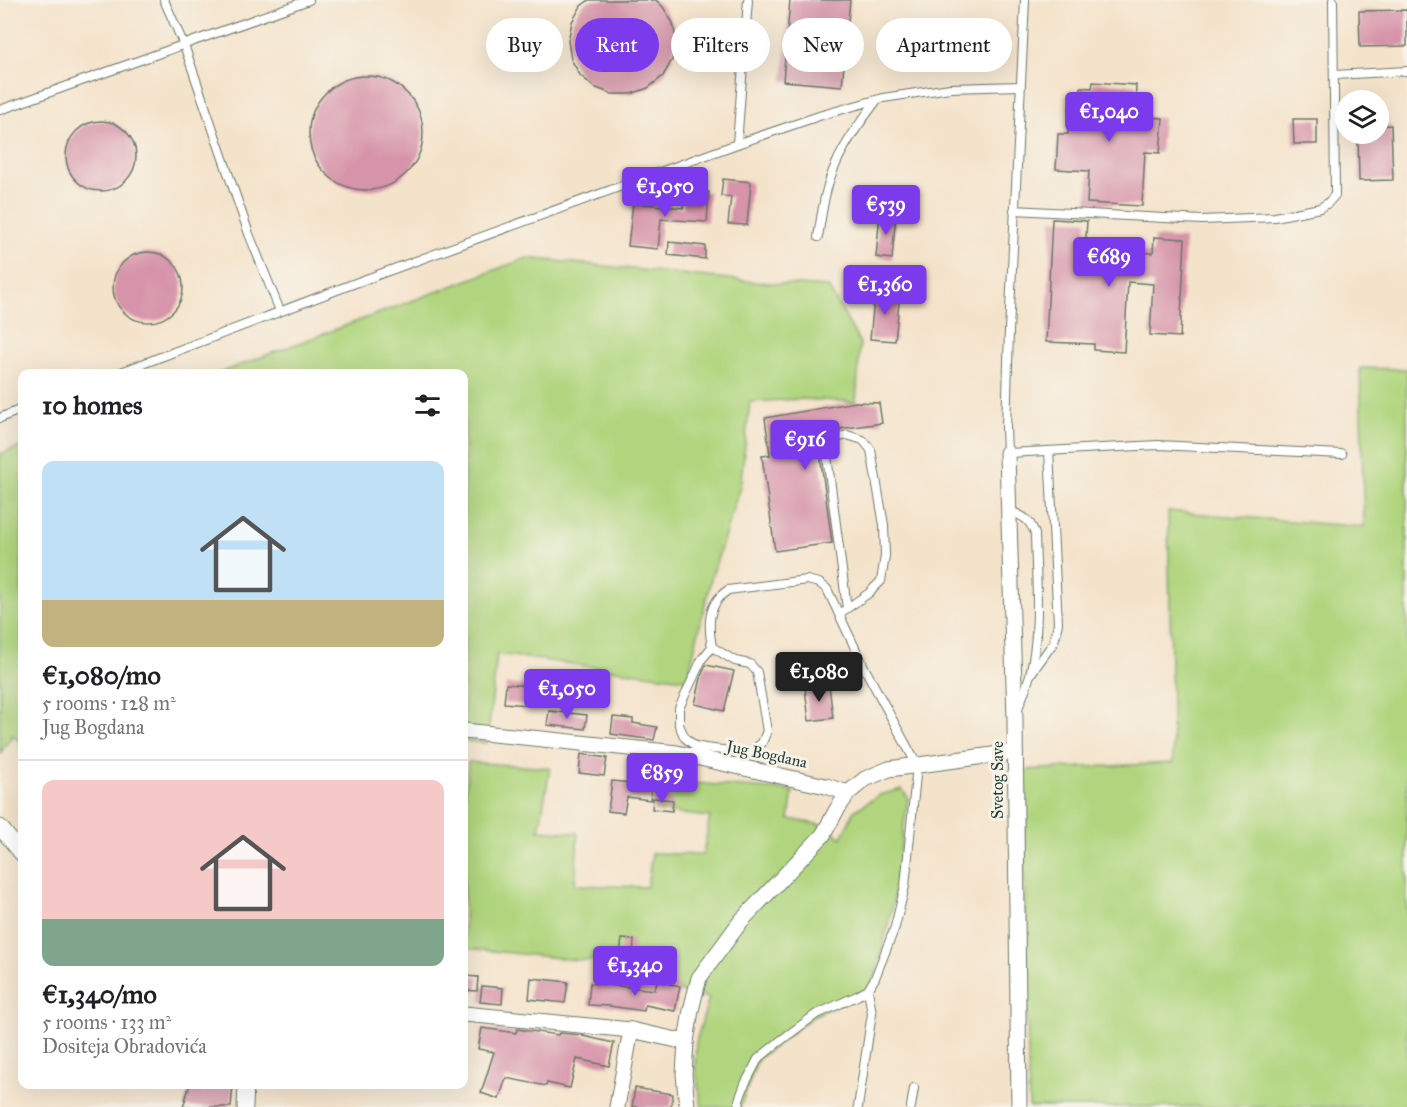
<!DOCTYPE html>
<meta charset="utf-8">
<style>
:root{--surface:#fff;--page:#f2f2f2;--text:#202124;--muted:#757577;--line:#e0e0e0;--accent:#7c3aed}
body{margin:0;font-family:"IM FELL Great Primer",serif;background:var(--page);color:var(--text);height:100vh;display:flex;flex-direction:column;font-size:22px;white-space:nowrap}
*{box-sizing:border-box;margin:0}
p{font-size:20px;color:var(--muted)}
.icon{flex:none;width:33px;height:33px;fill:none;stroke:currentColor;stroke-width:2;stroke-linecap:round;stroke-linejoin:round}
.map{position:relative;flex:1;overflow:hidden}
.details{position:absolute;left:18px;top:369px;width:450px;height:720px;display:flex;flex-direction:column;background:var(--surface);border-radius:12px;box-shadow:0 6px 24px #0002}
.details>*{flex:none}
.banner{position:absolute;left:486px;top:18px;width:570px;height:54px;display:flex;gap:12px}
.fabs{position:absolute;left:1335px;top:90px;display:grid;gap:12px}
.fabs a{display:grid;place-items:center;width:54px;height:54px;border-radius:50%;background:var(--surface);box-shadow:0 6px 24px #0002;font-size:30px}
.price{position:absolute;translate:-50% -51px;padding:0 14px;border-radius:6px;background:var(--accent);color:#fff;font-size:20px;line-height:39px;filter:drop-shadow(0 2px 3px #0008)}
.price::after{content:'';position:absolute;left:50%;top:36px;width:18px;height:14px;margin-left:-9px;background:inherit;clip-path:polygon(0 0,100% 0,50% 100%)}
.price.selected{background:#222;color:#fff}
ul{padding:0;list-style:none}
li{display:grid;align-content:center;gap:12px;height:318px;padding:0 24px}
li+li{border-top:2px solid var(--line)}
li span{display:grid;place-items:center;height:186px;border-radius:12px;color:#555}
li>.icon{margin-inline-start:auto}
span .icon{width:108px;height:108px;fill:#fffc;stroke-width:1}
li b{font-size:26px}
h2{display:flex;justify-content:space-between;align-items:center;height:72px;padding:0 24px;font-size:26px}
.pill{padding:0 21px;border-radius:27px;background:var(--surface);box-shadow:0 6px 24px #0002;font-size:21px;line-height:54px}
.pill.selected{background:var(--accent);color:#fff}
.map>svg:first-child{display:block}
.green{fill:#b0d57e;stroke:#688959;stroke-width:1.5}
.building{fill:#d693a9}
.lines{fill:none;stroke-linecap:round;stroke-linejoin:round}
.lane-casing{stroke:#6a7769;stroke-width:10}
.street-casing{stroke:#6a7769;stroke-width:17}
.lane{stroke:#fff;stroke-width:8}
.street{stroke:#fff;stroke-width:15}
.labels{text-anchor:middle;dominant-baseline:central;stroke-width:6;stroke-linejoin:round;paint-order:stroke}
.street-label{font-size:16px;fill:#1f3d34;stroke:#f7f3e8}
</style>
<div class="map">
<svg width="1407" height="1107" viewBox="0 0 1407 1107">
<rect width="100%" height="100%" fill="#f7f3e8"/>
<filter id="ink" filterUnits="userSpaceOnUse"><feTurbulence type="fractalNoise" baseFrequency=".0167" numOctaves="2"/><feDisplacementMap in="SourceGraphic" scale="12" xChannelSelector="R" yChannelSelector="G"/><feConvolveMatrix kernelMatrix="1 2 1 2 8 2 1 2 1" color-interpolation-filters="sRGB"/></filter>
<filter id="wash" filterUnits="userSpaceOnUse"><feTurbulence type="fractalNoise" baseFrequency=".008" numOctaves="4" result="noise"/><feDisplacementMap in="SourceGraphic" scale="24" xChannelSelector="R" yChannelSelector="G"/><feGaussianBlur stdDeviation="1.35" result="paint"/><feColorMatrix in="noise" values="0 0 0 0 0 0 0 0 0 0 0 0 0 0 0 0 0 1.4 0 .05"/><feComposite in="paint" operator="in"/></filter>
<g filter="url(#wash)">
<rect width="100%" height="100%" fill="#f4e3cb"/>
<g class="green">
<polygon points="527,258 756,282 828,287 860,343 856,402 801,399 750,402 740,487 711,579 688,676 683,679 497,654 487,743 464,741 464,374 216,374"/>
<polygon points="1360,368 1407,369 1407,1102 1406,1107 1029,1107 1022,770 1173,763 1168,511 1364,527"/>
<polygon points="22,446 22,743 12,735 0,754 0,454"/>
<polygon points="468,762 550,768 539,830 578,833 575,885 647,887 652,853 703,855 710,817 656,811 657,780 793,791 789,819 822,825 842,838 854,811 879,795 902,789 908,798 892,908 875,978 868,990 815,1015 758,1059 740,1107 702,1107 695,1067 696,1042 709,998 685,993 647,981 648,961 577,960 464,948 464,814"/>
</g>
<g id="blocks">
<g class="building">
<polygon points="589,0 656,0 663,7 673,23 676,41 672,60 663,76 648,88 631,94 612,94 594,87 580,75 571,59 568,41 572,22 581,6"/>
<polygon points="790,0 850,0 842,86 783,81"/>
<polygon points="1407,10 1407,46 1360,47 1359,11"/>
<circle cx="366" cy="133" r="57"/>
<polygon points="1093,82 1136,85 1135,116 1163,118 1160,153 1145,152 1142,206 1087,203 1089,171 1056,169 1058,134 1068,134 1070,102 1080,102 1081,87 1092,88"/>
<polygon points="1293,119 1317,119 1317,144 1294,144"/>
<circle cx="101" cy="156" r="35"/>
<polygon points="1391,125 1393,180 1359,181 1358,134 1378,134 1378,126"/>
<polygon points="723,179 751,182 747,225 728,224 731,197 721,196"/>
<polygon points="684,191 709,192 707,222 661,219 658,249 628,246 633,203 683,208"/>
<polygon points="880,213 896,214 892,259 876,257"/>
<polygon points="1052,219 1087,221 1085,250 1153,253 1154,237 1185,239 1180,337 1150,335 1153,284 1128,282 1124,352 1094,350 1094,344 1046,342"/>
<polygon points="669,242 705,246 705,259 668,255"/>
<circle cx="148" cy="287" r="35"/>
<polygon points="875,290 900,293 895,341 870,339"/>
<polygon points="856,402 879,403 882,423 817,432 832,543 775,551 762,456 770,455 765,418"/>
<polygon points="706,665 734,671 724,711 695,704 702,674"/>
<polygon points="506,684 530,686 528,705 504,703"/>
<polygon points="829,685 833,718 809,721 805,688"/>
<polygon points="549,711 587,715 585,729 547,725"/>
<polygon points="613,717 633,719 633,723 657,727 654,740 611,734"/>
<polygon points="581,754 607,758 604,776 579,773"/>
<polygon points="612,781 652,785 650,800 627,797 624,813 608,811"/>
<polygon points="653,798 673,800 672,811 652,809"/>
<polygon points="622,939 634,940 633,955 620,953"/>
<polygon points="464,976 478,977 477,991 464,990"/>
<polygon points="531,978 568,982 565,1003 529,999"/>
<polygon points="657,981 680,986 675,1011 645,1005 644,1011 609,1006 588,1005 590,983 655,990"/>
<polygon points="482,986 503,988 502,1004 480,1002"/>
<polygon points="482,1028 516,1033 517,1029 558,1035 559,1033 584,1035 583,1036 614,1043 609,1066 577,1059 570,1088 547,1083 546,1086 506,1078 499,1099 481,1093 494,1052 478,1049"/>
<polygon points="190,1084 233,1084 231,1107 183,1107"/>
<polygon points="635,1088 673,1094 671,1107 632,1107"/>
</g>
</g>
</g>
<g filter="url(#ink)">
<use href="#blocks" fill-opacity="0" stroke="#6a7769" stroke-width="1.5"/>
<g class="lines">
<g class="lane-casing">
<g id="lane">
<polyline points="164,0 184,45 249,234 280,311"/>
<polyline points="1025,0 1009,331 1006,428 1007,453 1158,445 1342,454"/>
<polyline points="1334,75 1407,71"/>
<polyline points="0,110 309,0"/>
<polyline points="737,144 822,115 883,98 950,88 1021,86"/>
<polyline points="1014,210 1202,220 1275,217 1320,208 1328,203 1335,195 1333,0"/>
<path d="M818,237C822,213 825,186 836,164C846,141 862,120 877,100"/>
<polyline points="116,374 358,282 737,144 748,0"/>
<polyline points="0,418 22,409"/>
<path d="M1008,510C1023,516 1030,519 1035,534C1036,581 1041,629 1030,675C1027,685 1023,696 1019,706"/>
<polyline points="839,614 869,593 881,581 885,556 884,525 871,450 863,440 847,435 827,441 827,456 847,608"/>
<path d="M712,647L735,661L750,664L757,672L767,731L762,743L748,753L705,748L695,746L685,738L679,725V708L702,659L712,647C708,625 707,604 728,590L807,580L819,583L827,589L865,669L917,765L905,886L895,927L875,978L868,990L857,996L815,1015L780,1041L758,1059L745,1084L739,1100L740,1107"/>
<polyline points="1030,675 1054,642 1058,623 1049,451"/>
<polyline points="858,1107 872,1013 868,990"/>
<polyline points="911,1107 914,1088"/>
</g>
</g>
<g class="street-casing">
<g id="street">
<polyline points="1007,453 1015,719 1019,1107"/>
<polyline points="464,731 677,753 826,786 848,793"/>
<polyline points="0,827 22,854"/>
<polyline points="464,1014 631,1030 686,1042"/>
<polyline points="245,1107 246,1084"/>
<polyline points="617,1107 631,1030"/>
<polyline points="687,1107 684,1074 686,1042 691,1010 699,978 741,921 823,835 836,811 848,793 865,779 889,769 1015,752"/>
</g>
</g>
<use href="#lane" class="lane"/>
<use href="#street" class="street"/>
</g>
</g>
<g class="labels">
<g class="street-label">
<text transform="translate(767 754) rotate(12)">Jug Bogdana</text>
<text transform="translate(997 780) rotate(-90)">Svetog Save</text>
</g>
</g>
</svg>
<div class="fabs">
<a><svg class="icon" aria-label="layers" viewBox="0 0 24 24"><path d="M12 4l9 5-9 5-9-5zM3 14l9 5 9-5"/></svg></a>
</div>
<b class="price" style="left:1109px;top:143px">€1,040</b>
<b class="price" style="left:665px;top:218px">€1,050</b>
<b class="price" style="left:886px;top:236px">€539</b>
<b class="price" style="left:1109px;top:288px">€689</b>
<b class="price" style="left:885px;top:316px">€1,360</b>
<b class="price" style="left:805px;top:471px">€916</b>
<b class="price selected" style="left:819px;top:703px">€1,080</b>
<b class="price" style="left:567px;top:720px">€1,050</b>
<b class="price" style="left:662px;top:804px">€859</b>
<b class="price" style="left:635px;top:997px">€1,340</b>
<div class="banner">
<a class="pill">Buy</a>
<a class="pill selected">Rent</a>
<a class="pill">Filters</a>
<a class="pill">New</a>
<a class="pill">Apartment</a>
</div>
<section class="details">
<h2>10 homes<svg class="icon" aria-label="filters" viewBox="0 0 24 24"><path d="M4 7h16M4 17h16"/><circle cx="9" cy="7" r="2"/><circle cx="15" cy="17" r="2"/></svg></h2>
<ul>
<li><span style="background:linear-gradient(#bfe0f5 75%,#c2b280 0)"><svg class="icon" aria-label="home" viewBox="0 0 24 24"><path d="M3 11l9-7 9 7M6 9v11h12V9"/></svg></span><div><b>€1,080/mo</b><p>5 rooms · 128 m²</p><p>Jug Bogdana</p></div></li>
<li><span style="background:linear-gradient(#f6c9c9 75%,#7fa58c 0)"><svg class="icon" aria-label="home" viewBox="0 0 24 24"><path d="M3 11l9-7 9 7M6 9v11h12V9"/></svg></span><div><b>€1,340/mo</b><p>5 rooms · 133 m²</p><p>Dositeja Obradovića</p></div></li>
</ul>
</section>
</div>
